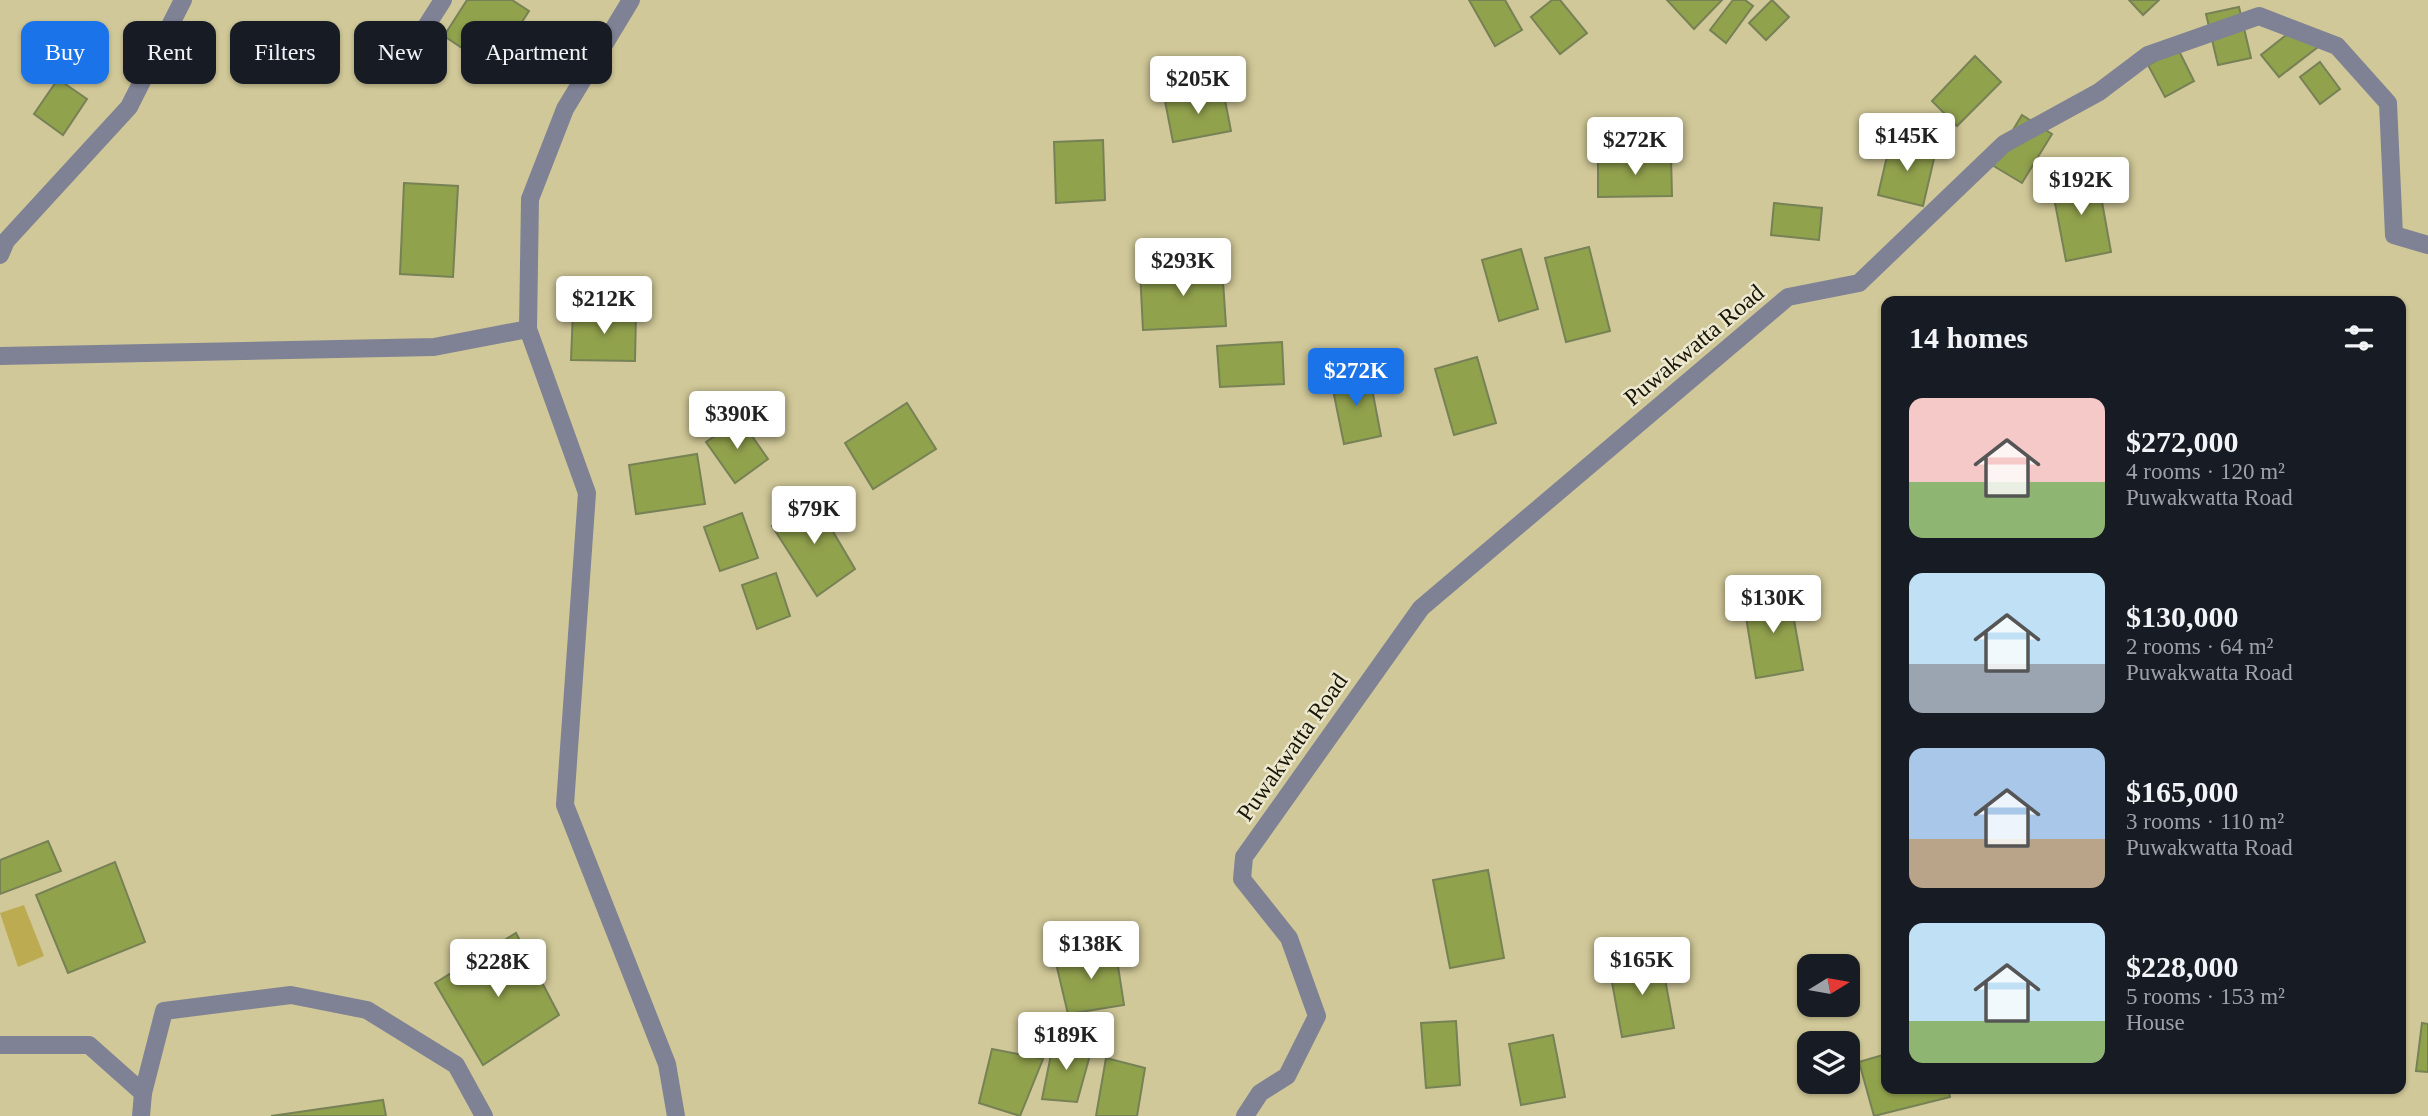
<!DOCTYPE html>
<meta charset="utf-8">
<style>
:root{--surface:#171b24;--page:#20242c;--text:#f1f3f6;--muted:#9ea1a6;--accent:#1a73e8}
body{margin:0;font-family:"Times New Roman",serif;background:var(--page);color:var(--text);height:100vh;display:flex;flex-direction:column;font-size:26px;white-space:nowrap}
*{box-sizing:border-box;margin:0}
p{font-size:23px;color:var(--muted)}
.icon{flex:none;width:38px;height:38px;fill:none;stroke:currentColor;stroke-width:2;stroke-linecap:round;stroke-linejoin:round}
.map{position:relative;flex:1;overflow:hidden}
.drawer{position:absolute;left:1881px;top:296px;width:525px;height:798px;display:flex;flex-direction:column;background:var(--surface);border-radius:14px;box-shadow:0 2px 5px #0004}
.drawer>*{flex:none}
.banner{position:absolute;left:21px;top:21px;width:665px;height:63px;display:flex;gap:14px}
.needle{width:46px;rotate:79deg}
.tools{position:absolute;left:1797px;top:954px;display:grid;gap:14px}
.tools a{display:grid;place-items:center;width:63px;height:63px;border-radius:14px;background:var(--surface);box-shadow:0 2px 5px #0004;font-size:35px}
.price{position:absolute;translate:-50% -60px;padding:0 16px;border-radius:7px;background:#fff;color:#222;font-size:23px;line-height:46px;filter:drop-shadow(0 2px 4px #0008)}
.price::after{content:'';position:absolute;left:50%;top:42px;width:21px;height:16px;margin-left:-10px;background:inherit;clip-path:polygon(0 0,100% 0,50% 100%)}
.price.current{background:var(--accent);color:#fff}
ul{padding:0;list-style:none}
li{display:flex;align-items:center;gap:21px;height:175px;padding:0 28px}
li span{display:grid;place-items:center;flex:none;width:196px;height:140px;border-radius:14px;color:#555}
li>.icon{margin-inline-start:auto}
span .icon{width:84px;height:84px;fill:#fffc;stroke-width:1}
li b{font-size:30px}
h2{display:flex;justify-content:space-between;align-items:center;height:84px;padding:0 28px;font-size:30px}
.pill{padding:0 24px;border-radius:14px;background:var(--surface);box-shadow:0 2px 5px #0004;font-size:24px;line-height:63px}
.pill.current{background:var(--accent);color:#fff}
.map>svg:first-child{display:block}
.water{fill:#bcab50}
.building{fill:#91a24d;stroke:#778156;stroke-width:2}
.lines{fill:none;stroke-linecap:round;stroke-linejoin:round}
.service{stroke:#7f8295;stroke-width:18}
.minor{stroke:#7f8295;stroke-width:18}
.labels{text-anchor:middle;dominant-baseline:central;stroke-width:5;stroke-linejoin:round;paint-order:stroke}
.street-label{font-size:24px;fill:#181504;stroke:#ece8d0}
</style>
<div class="map">
<svg width="2428" height="1116" viewBox="0 0 2428 1116">
<rect width="100%" height="100%" fill="#d0c898"/>
<polygon class="water" points="24,905 44,956 18,967 0,913"/>
<g class="building">
<polygon points="467,0 512,0 529,11 492,68 444,36"/>
<polygon points="1469,0 1505,0 1522,30 1495,46"/>
<polygon points="1552,0 1560,0 1587,33 1560,54 1531,17"/>
<polygon points="1667,0 1722,0 1694,29"/>
<polygon points="1733,0 1745,0 1753,6 1726,43 1710,30"/>
<polygon points="1772,0 1789,17 1766,40 1749,23"/>
<polygon points="2129,0 2159,0 2143,15"/>
<polygon points="2239,7 2251,58 2218,65 2206,14"/>
<polygon points="2300,24 2318,47 2279,77 2261,55"/>
<polygon points="2178,49 2194,81 2165,97 2148,65"/>
<polygon points="1975,56 2001,82 1957,126 1932,101"/>
<polygon points="2320,62 2340,89 2320,104 2300,77"/>
<polygon points="58,79 87,99 63,135 34,114"/>
<polygon points="1223,90 1231,131 1173,142 1165,101"/>
<polygon points="2022,115 2052,134 2022,183 1992,165"/>
<polygon points="1891,139 1936,150 1923,206 1878,195"/>
<polygon points="1103,140 1105,200 1056,203 1054,142"/>
<polygon points="1671,156 1672,196 1598,197 1598,157"/>
<polygon points="2097,174 2111,252 2066,261 2051,182"/>
<polygon points="404,183 458,186 453,277 400,274"/>
<polygon points="1774,203 1822,208 1819,240 1771,235"/>
<polygon points="1589,247 1610,331 1566,342 1545,258"/>
<polygon points="1521,249 1538,309 1499,321 1482,260"/>
<polygon points="1222,266 1226,326 1143,330 1140,271"/>
<polygon points="573,311 636,312 635,361 571,360"/>
<polygon points="1282,342 1284,384 1220,387 1217,346"/>
<polygon points="1477,357 1496,423 1454,435 1435,369"/>
<polygon points="1369,373 1381,436 1344,444 1331,380"/>
<polygon points="907,403 936,449 873,489 845,443"/>
<polygon points="740,419 768,459 735,483 706,442"/>
<polygon points="697,454 705,504 636,514 629,465"/>
<polygon points="812,496 855,569 817,596 772,526"/>
<polygon points="742,513 758,558 720,571 704,527"/>
<polygon points="776,573 790,616 757,629 742,585"/>
<polygon points="1789,592 1803,670 1756,678 1743,599"/>
<polygon points="48,841 61,871 0,894 0,860"/>
<polygon points="115,862 145,942 68,973 36,895"/>
<polygon points="1488,870 1504,958 1450,968 1433,880"/>
<polygon points="516,933 559,1015 483,1065 435,983"/>
<polygon points="1115,947 1124,1005 1068,1014 1055,959"/>
<polygon points="1661,957 1674,1028 1622,1037 1609,966"/>
<polygon points="1456,1021 1460,1085 1426,1088 1421,1023"/>
<polygon points="2422,1023 2428,1024 2428,1072 2416,1071"/>
<polygon points="1553,1035 1565,1097 1521,1105 1509,1044"/>
<polygon points="1054,1040 1092,1048 1077,1102 1042,1099"/>
<polygon points="992,1049 1043,1059 1020,1116 979,1103"/>
<polygon points="1886,1054 1886,1088 1948,1088 1950,1097 1874,1116 1859,1062"/>
<polygon points="1106,1058 1145,1068 1137,1116 1096,1116"/>
<polygon points="383,1100 386,1116 271,1116"/>
</g>
<g class="lines">
<g class="service">
<polyline points="0,1045 89,1045 143,1093"/>
<polyline points="141,1116 143,1093 164,1011 291,995 367,1010 456,1065 484,1116"/>
</g>
<g class="minor">
<polyline points="631,0 565,109 530,199 528,329 587,493 565,805 667,1064 676,1116"/>
<polyline points="402,64 443,0"/>
<polyline points="0,255 6,241 129,107 183,0"/>
<polyline points="0,356 434,347 528,329"/>
<polyline points="1245,1116 1260,1093 1287,1076 1317,1016 1289,938 1242,879 1244,857 1421,608 1788,297 1859,283 2004,144 2099,92 2148,55 2259,16 2337,46 2388,103 2394,235 2428,245"/>
</g>
</g>
<g class="labels">
<g class="street-label">
<text transform="translate(1694 345) rotate(-40)">Puwakwatta Road</text>
<text transform="translate(1292 747) rotate(-55)">Puwakwatta Road</text>
</g>
</g>
</svg>
<div class="tools">
<a><svg class="needle" viewBox="-14 -14 28 28"><path d="M0-13l5 13h-10z" fill="#e53935"/><path d="M0 13l5-13h-10z" fill="#9ea1a6"/></svg></a>
<a><svg class="icon" aria-label="layers" viewBox="0 0 24 24"><path d="M12 4l9 5-9 5-9-5zM3 14l9 5 9-5"/></svg></a>
</div>
<b class="price" style="left:1198px;top:116px">$205K</b>
<b class="price" style="left:1907px;top:173px">$145K</b>
<b class="price" style="left:1635px;top:177px">$272K</b>
<b class="price" style="left:2081px;top:217px">$192K</b>
<b class="price" style="left:1183px;top:298px">$293K</b>
<b class="price" style="left:604px;top:336px">$212K</b>
<b class="price current" style="left:1356px;top:408px">$272K</b>
<b class="price" style="left:737px;top:451px">$390K</b>
<b class="price" style="left:814px;top:546px">$79K</b>
<b class="price" style="left:1773px;top:635px">$130K</b>
<b class="price" style="left:1091px;top:981px">$138K</b>
<b class="price" style="left:1642px;top:997px">$165K</b>
<b class="price" style="left:498px;top:999px">$228K</b>
<b class="price" style="left:1066px;top:1072px">$189K</b>
<div class="banner">
<a class="pill current">Buy</a>
<a class="pill">Rent</a>
<a class="pill">Filters</a>
<a class="pill">New</a>
<a class="pill">Apartment</a>
</div>
<section class="drawer">
<h2>14 homes<svg class="icon" aria-label="filters" viewBox="0 0 24 24"><path d="M4 7h16M4 17h16"/><circle cx="9" cy="7" r="2"/><circle cx="15" cy="17" r="2"/></svg></h2>
<ul>
<li><span style="background:linear-gradient(#f6c9c9 60%,#8fb573 0)"><svg class="icon" aria-label="home" viewBox="0 0 24 24"><path d="M3 11l9-7 9 7M6 9v11h12V9"/></svg></span><div><b>$272,000</b><p>4 rooms · 120 m²</p><p>Puwakwatta Road</p></div></li>
<li><span style="background:linear-gradient(#bfe0f5 65%,#9aa5b1 0)"><svg class="icon" aria-label="home" viewBox="0 0 24 24"><path d="M3 11l9-7 9 7M6 9v11h12V9"/></svg></span><div><b>$130,000</b><p>2 rooms · 64 m²</p><p>Puwakwatta Road</p></div></li>
<li><span style="background:linear-gradient(#a9c7e8 65%,#b9a48a 0)"><svg class="icon" aria-label="home" viewBox="0 0 24 24"><path d="M3 11l9-7 9 7M6 9v11h12V9"/></svg></span><div><b>$165,000</b><p>3 rooms · 110 m²</p><p>Puwakwatta Road</p></div></li>
<li><span style="background:linear-gradient(#bfe0f5 70%,#8fb573 0)"><svg class="icon" aria-label="home" viewBox="0 0 24 24"><path d="M3 11l9-7 9 7M6 9v11h12V9"/></svg></span><div><b>$228,000</b><p>5 rooms · 153 m²</p><p>House</p></div></li>
</ul>
</section>
</div>
